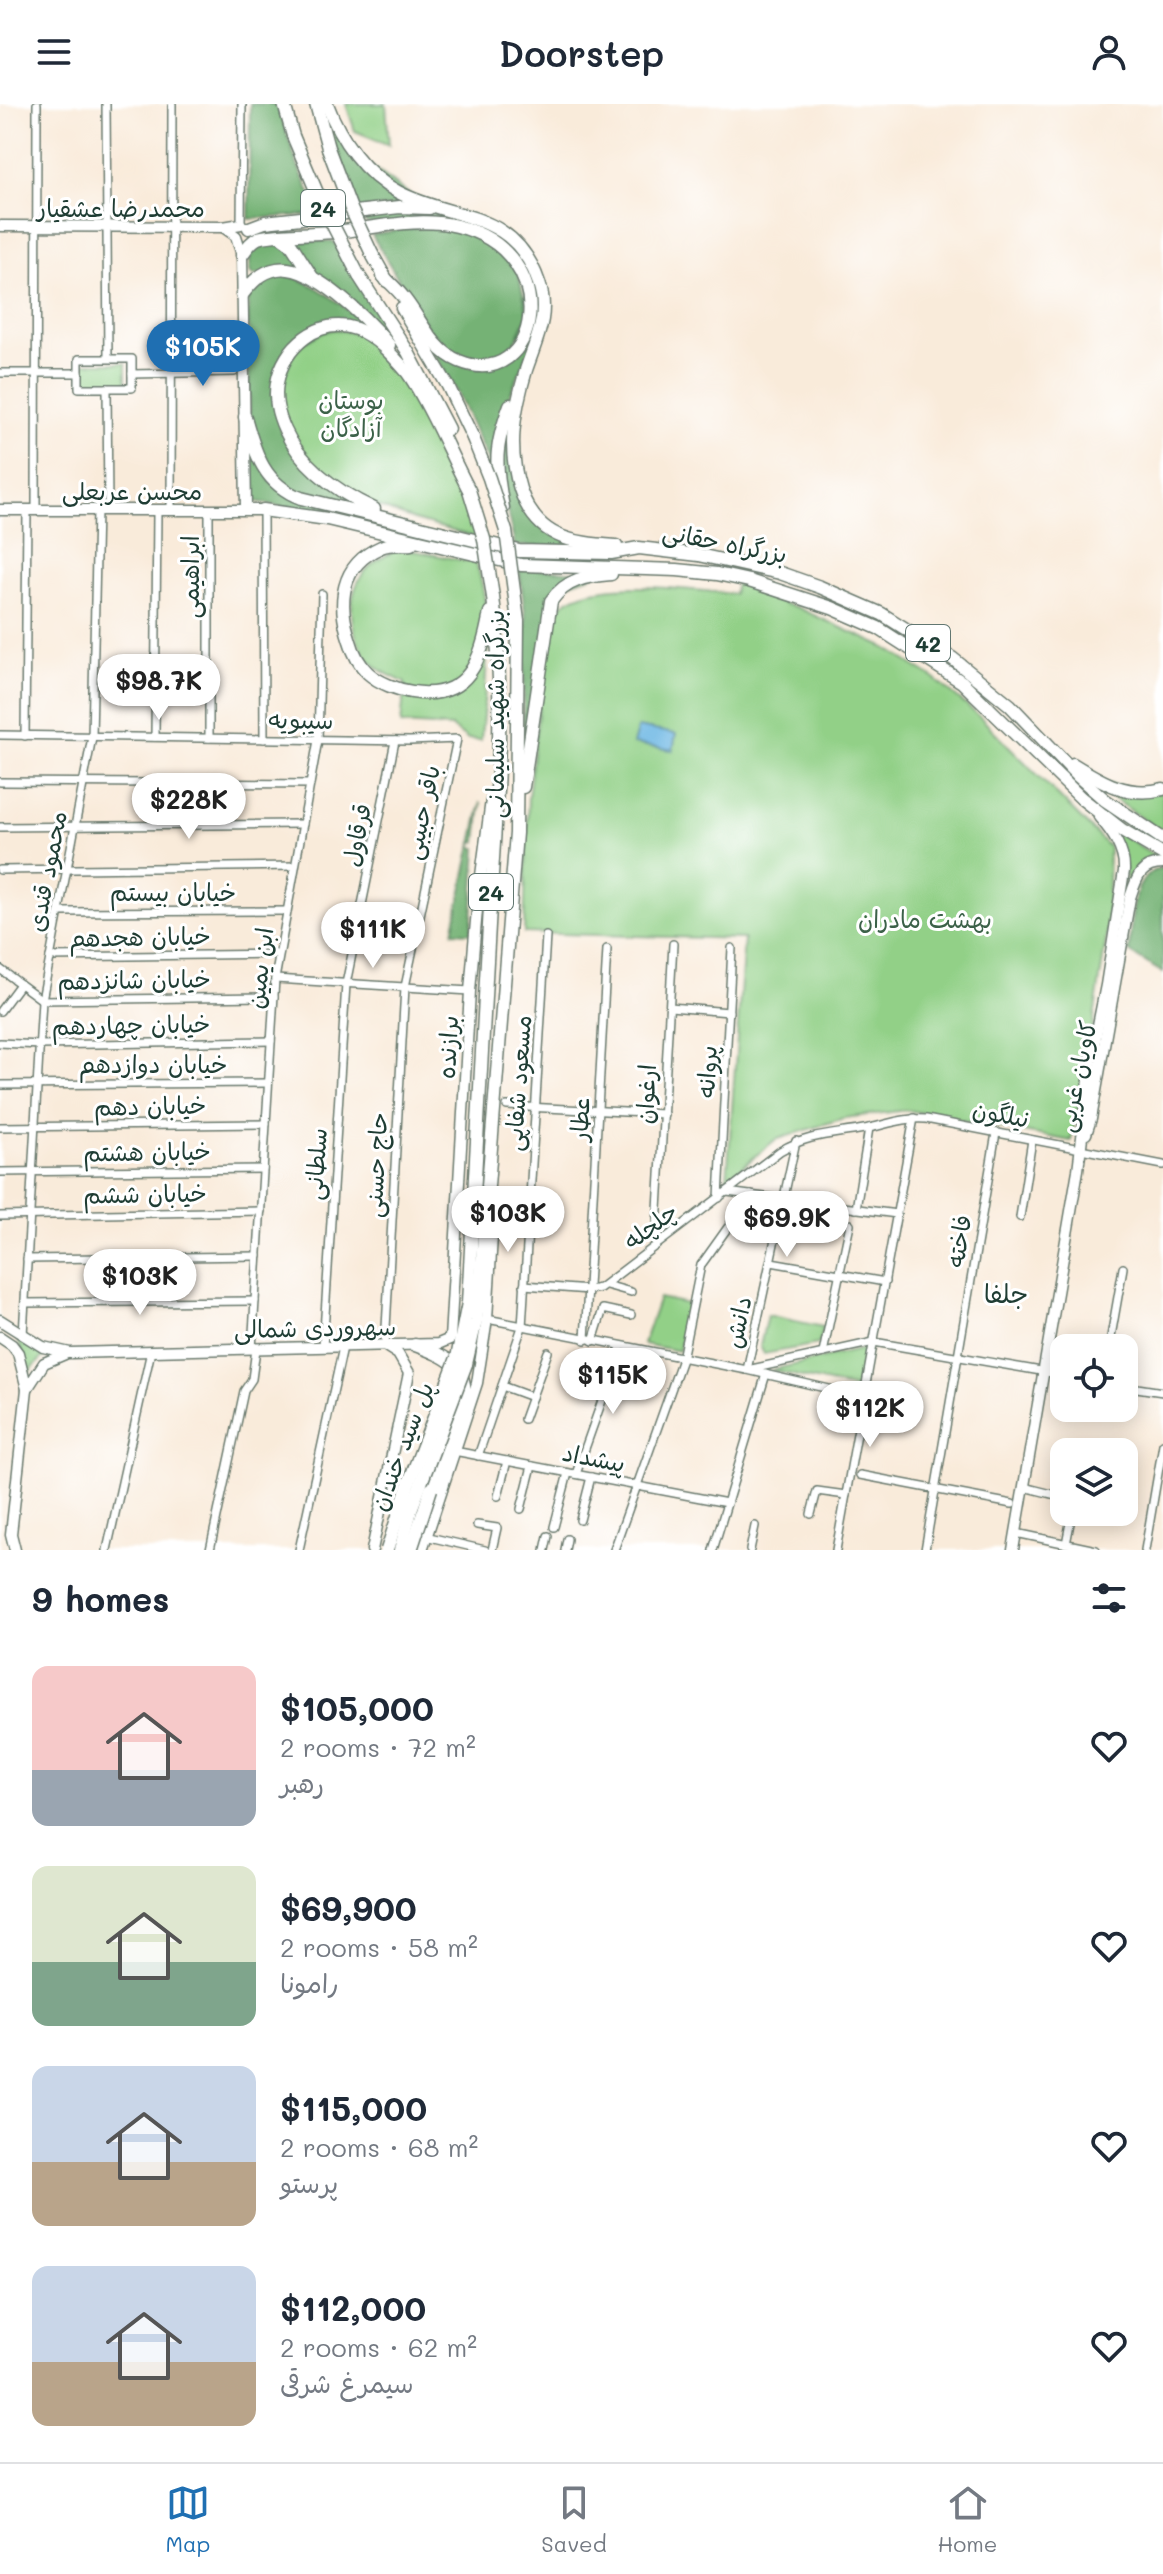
<!DOCTYPE html>
<meta charset="utf-8">
<style>
:root{--surface:#fff;--page:#f6f6f7;--text:#1f2937;--muted:#747a83;--line:#e0e1e3;--accent:#1f6fb2}
body{margin:0;font-family:Mali,"Playpen Sans Arabic",sans-serif;background:var(--page);color:var(--text);height:100vh;display:flex;flex-direction:column;font-size:30px;white-space:nowrap}
*{box-sizing:border-box;margin:0}
p{font-size:26px;color:var(--muted)}
.icon{flex:none;width:44px;height:44px;fill:none;stroke:currentColor;stroke-width:2;stroke-linecap:round;stroke-linejoin:round}
.map{position:relative;height:1446px;overflow:hidden}
.details{display:flex;flex-direction:column;background:var(--surface);flex:1}
.details>*{flex:none}
.tools{position:absolute;left:1050px;top:1230px;display:grid;gap:16px}
.tools a{display:grid;place-items:center;width:88px;height:88px;border-radius:16px;background:var(--surface);box-shadow:0 4px 20px #0003;font-size:40px}
.price{position:absolute;translate:-50% -68px;padding:0 18px;border-radius:28px;background:#fff;color:#222;font-size:26px;line-height:52px;filter:drop-shadow(0 2px 4px #0008)}
.price::after{content:'';position:absolute;left:50%;top:48px;width:24px;height:18px;margin-left:-12px;background:inherit;clip-path:polygon(0 0,100% 0,50% 100%)}
.price.active{background:var(--accent);color:#fff}
ul{padding:0;list-style:none}
li{display:flex;align-items:center;gap:24px;height:200px;padding:0 32px}
li span{display:grid;place-items:center;flex:none;width:224px;height:160px;border-radius:16px;color:#555}
li>.icon{margin-inline-start:auto}
span .icon{width:96px;height:96px;fill:#fffc;stroke-width:1}
li b{font-size:34px}
h2{display:flex;justify-content:space-between;align-items:center;height:96px;padding:0 32px;font-size:34px}
header{display:flex;justify-content:space-between;align-items:center;height:104px;padding:0 32px;background:var(--surface);font-size:36px;font-weight:600}
.menu{display:flex;justify-content:space-around;align-items:center;height:112px;border-top:2px solid var(--line);background:var(--surface);font-size:22px;color:var(--muted)}
.menu a{display:grid;justify-items:center;gap:4px}
.menu .active{color:var(--accent)}
.map>svg:first-child{display:block}
.green{fill:#92d087;stroke:#58865e;stroke-width:2}
.forest{fill:#75b274;stroke:#4a7854;stroke-width:2}
.water{fill:#6ab6e3;stroke:#447a8c;stroke-width:2}
.lines{fill:none;stroke-linecap:round;stroke-linejoin:round}
.street-casing{stroke:#6b7a6e;stroke-width:10}
.secondary-casing{stroke:#6b7a6e;stroke-width:13}
.highway-casing{stroke:#6b7a6e;stroke-width:15}
.street{stroke:#fff;stroke-width:7}
.secondary{stroke:#fff;stroke-width:10}
.highway{stroke:#fff;stroke-width:12}
.highway-bridge-casing{stroke:#6b7a6e;stroke-width:15;stroke-linecap:butt}
.highway-bridge{stroke:#fff;stroke-width:12}
.labels{text-anchor:middle;dominant-baseline:central;stroke-width:6;stroke-linejoin:round;paint-order:stroke}
.shield{fill:#fff;stroke:#627771;stroke-width:2}
.shield-label{font-size:22px;font-weight:bold;fill:#1f3d34}
.street-label{font-size:24px;fill:#1f3d34;stroke:#fff}
.park-label{font-size:24px;fill:#3c6249;stroke:#fff}
.neighbourhood-label{font-size:26px;fill:#1f3d34;stroke:#fff}
</style>
<header><svg class="icon" aria-label="menu" viewBox="0 0 24 24"><path d="M4 6h16M4 12h16M4 18h16"/></svg>Doorstep<svg class="icon" aria-label="person" viewBox="0 0 24 24"><circle cx="12" cy="8" r="4"/><path d="M4 21q1-7 8-7t8 7"/></svg></header>
<div class="map">
<svg width="1163" height="1446" viewBox="0 0 1163 1446">
<rect width="100%" height="100%" fill="#fff"/>
<filter id="ink" filterUnits="userSpaceOnUse"><feTurbulence type="fractalNoise" baseFrequency=".0125" numOctaves="2"/><feDisplacementMap in="SourceGraphic" scale="16" xChannelSelector="R" yChannelSelector="G"/><feConvolveMatrix kernelMatrix="1 2 1 2 8 2 1 2 1" color-interpolation-filters="sRGB"/></filter>
<filter id="wash" filterUnits="userSpaceOnUse"><feTurbulence type="fractalNoise" baseFrequency=".006" numOctaves="4" result="noise"/><feDisplacementMap in="SourceGraphic" scale="32" xChannelSelector="R" yChannelSelector="G"/><feGaussianBlur stdDeviation="1.8" result="paint"/><feColorMatrix in="noise" values="0 0 0 0 0 0 0 0 0 0 0 0 0 0 0 0 0 1.4 0 .05"/><feComposite in="paint" operator="in"/></filter>
<g filter="url(#wash)">
<rect width="100%" height="100%" fill="#f9ebda"/>
<g class="green">
<polygon points="346,0 386,0 389,41 355,27"/>
<path d="M334,225C343,227 356,228 364,233C419,267 462,374 478,434L414,416L363,397L321,369L288,328L279,288L293,249L309,233Z"/>
<polygon points="84,259 126,259 126,281 84,280"/>
<path d="M400,444L476,459C495,513 485,581 481,636L467,635L451,623L401,620L405,579C395,573 381,569 373,560C349,536 343,490 368,464C376,455 390,450 400,444Z"/>
<path d="M736,479L783,493V500L796,503L886,544L935,575L981,614L1109,743L1107,830L1088,952L1071,1037L907,1006L844,1014L775,1036L727,1076L744,835L524,829L528,693L549,521C553,515 557,505 563,500C595,472 693,486 734,490Z"/>
<polygon points="1080,666 1096,678 1163,689 1163,729 1105,688"/>
<polygon points="1110,723 1163,757 1145,760 1124,807 1127,775"/>
<polygon points="659,1194 688,1200 679,1247 643,1240"/>
<polygon points="767,1211 823,1223 819,1240 764,1250 760,1242"/>
<polygon points="17,1233 45,1251 29,1268"/>
<polygon points="867,1244 860,1286 771,1266"/>
</g>
<g class="forest">
<polygon points="250,0 277,0 297,60 320,110 249,115"/>
<polygon points="323,0 350,47 424,101 359,105 342,64"/>
<path d="M422,108C443,110 463,114 482,122C520,138 543,182 536,222C531,255 507,287 500,320C496,337 497,357 496,375L458,290L405,201L430,237L472,263L519,246L528,178L479,127L366,119L362,113L396,109Z"/>
<polygon points="444,123 479,132 518,168 528,211 513,243 490,257 450,250 428,225 372,131 403,125"/>
<polygon points="299,137 333,137 401,243 410,264 394,242 313,167 296,140"/>
<polygon points="288,138 306,168 254,171 250,168 250,148 256,140"/>
<path d="M282,170C316,176 351,208 375,230L338,219L283,251L280,327L359,402L291,388L261,354L250,318L248,188L267,171Z"/>
<polygon points="516,297 512,362 544,425 622,444 515,442 498,366 498,350"/>
<polygon points="247,324 271,379 412,423 408,431 254,397 250,389"/>
<polygon points="519,464 599,469 558,483 521,690 526,515"/>
<polygon points="481,698 477,738 474,738 472,743 477,744 471,829 453,828"/>
<path d="M1160,764L1163,765V869L1129,848C1132,821 1129,773 1160,764Z"/>
</g>
<polygon class="water" points="638,623 676,630 673,646 633,640"/>
</g>
<g filter="url(#ink)">
<g class="lines">
<g class="street-casing">
<g id="street">
<polyline points="106,0 108,254"/>
<polyline points="241,120 242,0"/>
<rect x="79" y="255" width="53" height="29"/>
<polyline points="0,269 79,269"/>
<polyline points="132,270 234,268"/>
<polyline points="107,284 108,406"/>
<polyline points="36,406 37,0"/>
<polyline points="263,406 264,635"/>
<polyline points="171,407 172,0"/>
<polyline points="209,407 209,634"/>
<polyline points="0,631 410,637 457,635 405,883 385,1242"/>
<polyline points="25,632 27,406"/>
<polyline points="155,633 157,407"/>
<polyline points="0,678 310,680"/>
<polyline points="0,723 303,720"/>
<polyline points="0,766 295,762"/>
<polyline points="59,808 287,807"/>
<polyline points="50,853 279,850"/>
<polyline points="0,865 42,896"/>
<polyline points="275,875 470,887"/>
<polyline points="42,896 274,893"/>
<polyline points="670,903 729,908"/>
<polyline points="0,907 20,880"/>
<polyline points="0,939 40,941 271,937"/>
<polyline points="0,981 268,979"/>
<polyline points="507,1002 664,1010"/>
<polyline points="0,1023 266,1020"/>
<polyline points="796,1037 747,1266 864,1293"/>
<polyline points="0,1068 263,1065"/>
<polyline points="727,1088 897,1110"/>
<polyline points="719,1094 732,844"/>
<polyline points="856,1105 869,1024"/>
<polyline points="0,1112 261,1107"/>
<polyline points="1020,1113 1032,1036"/>
<polyline points="656,1141 673,840"/>
<polyline points="27,1155 258,1152"/>
<polyline points="771,1158 885,1178"/>
<path d="M524,1181L589,1186L600,1184L780,1047C809,1030 832,1031 864,1025C885,1021 905,1013 926,1015L1163,1061"/>
<polyline points="606,1181 631,1188"/>
<polyline points="25,1199 255,1197"/>
<polyline points="487,1215 747,1266 874,1238 1064,1271"/>
<polyline points="23,1231 42,896 92,633 97,406"/>
<polyline points="585,1236 607,845"/>
<polyline points="593,1237 603,1205 631,1211"/>
<polyline points="323,1243 346,880 395,637"/>
<polyline points="1109,1244 1123,1164"/>
<polyline points="252,1245 275,875 318,636 322,490"/>
<polyline points="823,1249 850,1120"/>
<polyline points="502,1282 532,1293"/>
<polyline points="1124,1282 1163,1288"/>
<polyline points="524,1315 548,1248"/>
<polyline points="454,1347 727,1399"/>
<polyline points="478,1352 522,1223 546,832"/>
<polyline points="576,1370 621,1243"/>
<polyline points="860,1371 1012,1400"/>
<polyline points="1024,1383 1064,1393"/>
<polyline points="498,1392 507,1357"/>
<polyline points="521,1405 532,1362"/>
<polyline points="811,1410 817,1387 846,1391"/>
<polyline points="580,1416 591,1373"/>
<polyline points="477,1421 497,1424 492,1446"/>
<polyline points="554,1423 568,1369"/>
<polyline points="1016,1429 1096,1446"/>
<polyline points="425,1432 485,1446"/>
<polyline points="1066,1440 1071,1414"/>
<polyline points="107,1446 151,1247"/>
<polyline points="210,1446 244,1287 252,1275 256,1245"/>
<polyline points="299,1446 343,1243"/>
<polyline points="545,1446 548,1432"/>
<polyline points="565,1446 567,1435"/>
<polyline points="614,1446 682,1255 701,1161 751,1091"/>
<polyline points="713,1446 766,1270"/>
<polyline points="750,1446 755,1422"/>
<polyline points="836,1446 914,1014"/>
<polyline points="925,1446 996,1029"/>
<polyline points="1145,1446 1163,1340"/>
</g>
</g>
<g class="secondary-casing">
<g id="secondary">
<polyline points="0,122 223,123 241,120"/>
<polyline points="223,123 236,132 242,151 246,405"/>
<polyline points="0,406 263,406"/>
<path d="M1086,1030L1091,1015L1130,794C1136,775 1140,760 1163,760"/>
<polyline points="0,1216 43,1243 70,1249 438,1240 450,1235 470,887 478,794 491,696"/>
<polyline points="0,1233 12,1241 18,1249 27,1285 11,1430 15,1446"/>
<polyline points="27,1285 44,1259 65,1250"/>
<polyline points="394,1363 398,1386 407,1395"/>
<polyline points="372,1446 409,1269 398,1250 387,1243"/>
<polyline points="422,1446 477,1279 487,1215 493,1116 489,1090"/>
<path d="M1013,1446L1078,1066L1092,951L1106,881L1124,767C1125,746 1112,728 1099,713"/>
</g>
</g>
<g class="highway-casing">
<g id="highway">
<polyline points="284,0 293,32"/>
<polyline points="316,0 328,44"/>
<path d="M327,0C340,35 364,70 398,88C452,117 514,104 539,179C550,211 536,236 526,266C514,307 507,344 520,385C536,434 571,439 616,442"/>
<polyline points="249,124 265,118 400,103 429,104"/>
<polyline points="280,132 291,140 312,173"/>
<polyline points="372,150 387,177"/>
<path d="M242,151C247,144 251,137 258,134C269,129 326,130 343,127C380,123 420,113 457,122C567,149 539,290 459,257C432,246 421,215 404,194C398,186 390,179 383,172"/>
<polyline points="359,172 408,248 448,325"/>
<path d="M242,191C251,179 261,168 277,165C312,159 368,216 389,241"/>
<polyline points="402,204 448,282 473,334"/>
<path d="M245,313C255,348 263,380 301,394L519,447L611,449L639,444L699,451L780,469L820,483L882,510L952,554L1010,601L1079,673L1105,696L1163,735"/>
<path d="M503,404C495,359 494,344 510,301"/>
<path d="M374,405C338,388 302,364 285,326C278,311 274,295 277,279C283,243 319,212 356,225C376,232 394,253 407,268C413,276 418,285 423,294C440,324 453,356 469,386"/>
<polyline points="263,406 327,415 521,461 677,466 717,470 749,477 832,504 878,524 962,578 1081,694 1122,726 1163,750"/>
<path d="M411,440C401,441 389,439 381,443C340,461 337,499 350,537C353,548 359,560 368,569C379,579 398,586 412,588C469,597 482,555 490,508"/>
<path d="M1073,660C1102,678 1128,694 1163,685"/>
<path d="M523,683L551,497C566,475 587,472 611,470"/>
<path d="M415,1241C447,1253 469,1261 464,1299L431,1385"/>
<path d="M457,1254L468,1199C476,1067 483,935 490,803C496,701 506,596 493,493"/>
<polyline points="466,1260 476,1217 481,1170 516,729 518,517"/>
</g>
</g>
<use href="#street" class="street"/>
<use href="#secondary" class="secondary"/>
<use href="#highway" class="highway"/>
<g class="highway-bridge-casing">
<g id="highway-bridge">
<polyline points="293,32 321,98 359,172"/>
<polyline points="328,44 351,105 372,150"/>
<polyline points="473,334 489,374 506,427 518,517"/>
<polyline points="469,386 484,435 493,493"/>
<polyline points="387,1446 408,1381 457,1254"/>
<polyline points="400,1446 412,1403 466,1260"/>
<polyline points="411,1446 431,1385"/>
</g>
</g>
<use href="#highway-bridge" class="highway-bridge"/>
</g>
</g>
<g class="labels">
<g class="shield">
<rect x="301" y="86" width="44" height="36" rx="6"/>
<rect x="906" y="521" width="44" height="36" rx="6"/>
<rect x="469" y="770" width="44" height="36" rx="6"/>
</g>
<g class="shield-label">
<text x="323" y="104">24</text>
<text x="928" y="539">42</text>
<text x="491" y="788">24</text>
</g>
<g class="street-label">
<text x="121" y="103">محمدرضا عشقیار</text>
<text x="132" y="386">محسن عربعلی</text>
<text transform="translate(725 438) rotate(11)">بزرگراه حقانی</text>
<text transform="translate(189 473) rotate(-90)">ابراهیمی</text>
<text transform="translate(494 610) rotate(-90)">بزرگراه شهید سلیمانی</text>
<text transform="translate(301 615) rotate(1)">سیبویه</text>
<text transform="translate(421 708) rotate(-78)">باقر حبیبی</text>
<text transform="translate(356 731) rotate(-79)">قرقاول</text>
<text transform="translate(46 767) rotate(-79)">محمود قندی</text>
<text x="173" y="787">خیابان بیستم</text>
<text transform="translate(140 832) rotate(-1)">خیابان هجدهم</text>
<text transform="translate(259 864) rotate(-83)">ابن یمین</text>
<text transform="translate(134 875) rotate(-1)">خیابان شانزدهم</text>
<text transform="translate(131 920) rotate(-1)">خیابان چهاردهم</text>
<text transform="translate(447 943) rotate(-87)">برازنده</text>
<text x="153" y="959">خیابان دوازدهم</text>
<text transform="translate(706 968) rotate(-87)">پروانه</text>
<text transform="translate(1076 972) rotate(-78)">کاویان غربی</text>
<text transform="translate(517 979) rotate(-86)">مسعود شفاپی</text>
<text transform="translate(645 990) rotate(-87)">ارغوان</text>
<text transform="translate(150 1001) rotate(-1)">خیابان دهم</text>
<text transform="translate(1001 1009) rotate(11)">نیلگون</text>
<text transform="translate(579 1015) rotate(-87)">عطار</text>
<text transform="translate(147 1047) rotate(-1)">خیابان هشتم</text>
<text transform="translate(315 1060) rotate(-86)">سلطانی</text>
<text transform="translate(375 1061) rotate(-87)">حاج حسنی</text>
<text transform="translate(145 1089) rotate(-1)">خیابان ششم</text>
<text transform="translate(650 1121) rotate(-37)">چلچله</text>
<text transform="translate(958 1137) rotate(-81)">فاخته</text>
<text transform="translate(737 1218) rotate(-78)">دانش</text>
<text transform="translate(315 1223) rotate(-1)">سهروردی شمالی</text>
<text transform="translate(401 1342) rotate(-69)">پل سید خندان</text>
<text transform="translate(594 1353) rotate(11)">پیشداد</text>
</g>
<g class="park-label">
<text x="351" y="295">بوستان<tspan x="351" dy="28">آزادگان</tspan></text>
<text x="925" y="814">بهشت مادران</text>
</g>
<g class="neighbourhood-label">
<text x="1006" y="1189">جلفا</text>
</g>
</g>
</svg>
<div class="tools">
<a><svg class="icon" aria-label="locate" viewBox="0 0 24 24"><circle cx="12" cy="12" r="6"/><path d="M12 2v4M12 18v4M2 12h4M18 12h4"/></svg></a>
<a><svg class="icon" aria-label="layers" viewBox="0 0 24 24"><path d="M12 4l9 5-9 5-9-5zM3 14l9 5 9-5"/></svg></a>
</div>
<b class="price active" style="left:203px;top:284px">$105K</b>
<b class="price" style="left:159px;top:618px">$98.7K</b>
<b class="price" style="left:189px;top:737px">$228K</b>
<b class="price" style="left:373px;top:866px">$111K</b>
<b class="price" style="left:508px;top:1150px">$103K</b>
<b class="price" style="left:787px;top:1155px">$69.9K</b>
<b class="price" style="left:140px;top:1213px">$103K</b>
<b class="price" style="left:613px;top:1312px">$115K</b>
<b class="price" style="left:870px;top:1345px">$112K</b>
</div>
<section class="details">
<h2>9 homes<svg class="icon" aria-label="filters" viewBox="0 0 24 24"><path d="M4 7h16M4 17h16"/><circle cx="9" cy="7" r="2"/><circle cx="15" cy="17" r="2"/></svg></h2>
<ul>
<li><span style="background:linear-gradient(#f6c9c9 65%,#9aa5b1 0)"><svg class="icon" aria-label="home" viewBox="0 0 24 24"><path d="M3 11l9-7 9 7M6 9v11h12V9"/></svg></span><div><b>$105,000</b><p>2 rooms · 72 m²</p><p>رهبر</p></div><svg class="icon" aria-label="heart" viewBox="0 0 24 24"><path d="M12 20l-8-8c-3-5 5-10 8-4 3-6 11-1 8 4z"/></svg></li>
<li><span style="background:linear-gradient(#dfe7d0 60%,#7fa58c 0)"><svg class="icon" aria-label="home" viewBox="0 0 24 24"><path d="M3 11l9-7 9 7M6 9v11h12V9"/></svg></span><div><b>$69,900</b><p>2 rooms · 58 m²</p><p>رامونا</p></div><svg class="icon" aria-label="heart" viewBox="0 0 24 24"><path d="M12 20l-8-8c-3-5 5-10 8-4 3-6 11-1 8 4z"/></svg></li>
<li><span style="background:linear-gradient(#c9d6e8 60%,#b9a48a 0)"><svg class="icon" aria-label="home" viewBox="0 0 24 24"><path d="M3 11l9-7 9 7M6 9v11h12V9"/></svg></span><div><b>$115,000</b><p>2 rooms · 68 m²</p><p>پرستو</p></div><svg class="icon" aria-label="heart" viewBox="0 0 24 24"><path d="M12 20l-8-8c-3-5 5-10 8-4 3-6 11-1 8 4z"/></svg></li>
<li><span style="background:linear-gradient(#c9d6e8 60%,#b9a48a 0)"><svg class="icon" aria-label="home" viewBox="0 0 24 24"><path d="M3 11l9-7 9 7M6 9v11h12V9"/></svg></span><div><b>$112,000</b><p>2 rooms · 62 m²</p><p>سیمرغ شرقی</p></div><svg class="icon" aria-label="heart" viewBox="0 0 24 24"><path d="M12 20l-8-8c-3-5 5-10 8-4 3-6 11-1 8 4z"/></svg></li>
</ul>
</section>
<nav class="menu">
<a class="active"><svg class="icon" aria-label="map" viewBox="0 0 24 24"><path d="M3 6l6-2 6 2 6-2v14l-6 2-6-2-6 2zM9 4v14M15 6v14"/></svg>Map</a>
<a><svg class="icon" aria-label="saved" viewBox="0 0 24 24"><path d="M7 4h10v16l-5-4-5 4z"/></svg>Saved</a>
<a><svg class="icon" aria-label="home" viewBox="0 0 24 24"><path d="M3 11l9-7 9 7M6 9v11h12V9"/></svg>Home</a>
</nav>
